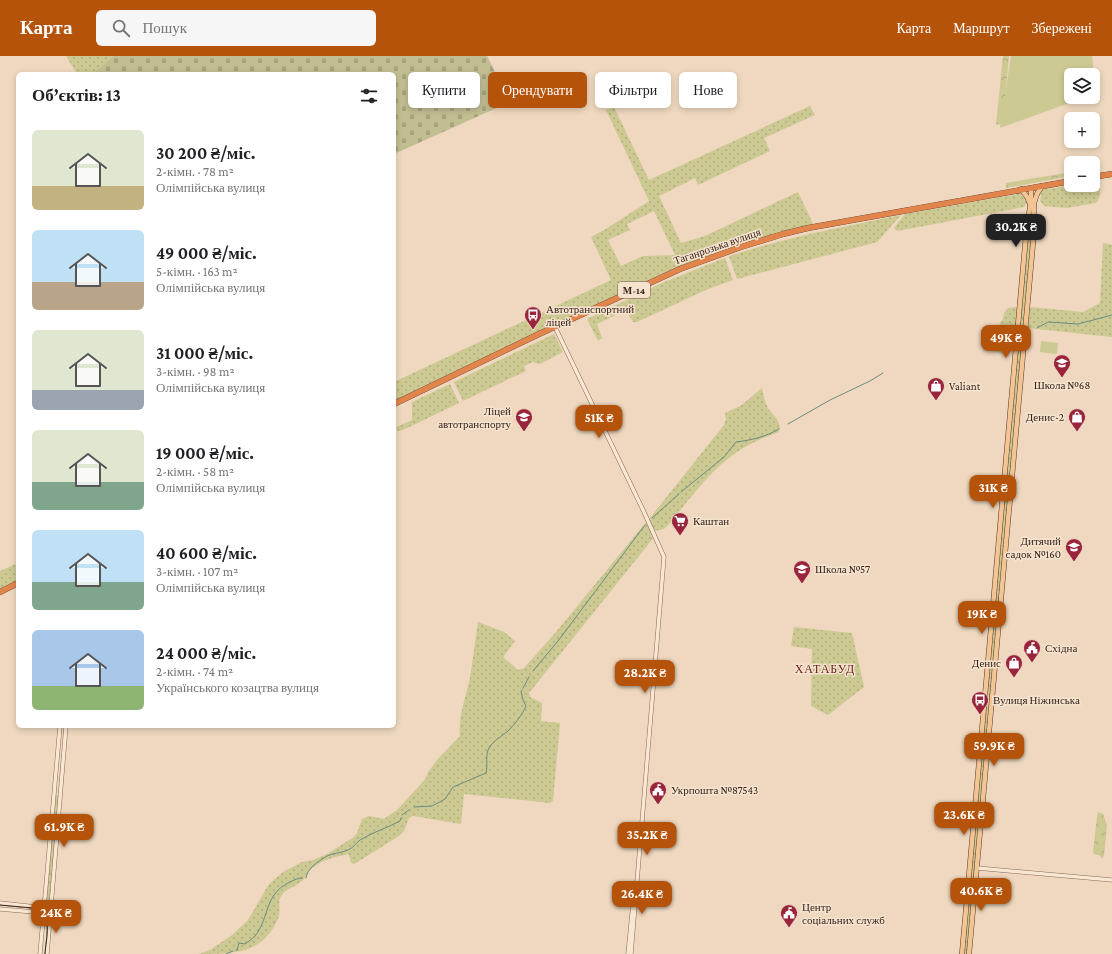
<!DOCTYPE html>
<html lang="uk">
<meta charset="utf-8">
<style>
:root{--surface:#fff;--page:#f6f6f6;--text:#202124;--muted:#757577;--accent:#b45309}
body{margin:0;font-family:"Crimson Pro",serif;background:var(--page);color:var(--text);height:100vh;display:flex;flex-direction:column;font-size:15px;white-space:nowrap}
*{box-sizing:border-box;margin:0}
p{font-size:13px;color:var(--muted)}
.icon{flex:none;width:22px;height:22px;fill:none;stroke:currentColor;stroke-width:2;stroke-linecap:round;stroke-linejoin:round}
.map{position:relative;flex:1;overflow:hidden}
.side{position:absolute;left:16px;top:16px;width:380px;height:656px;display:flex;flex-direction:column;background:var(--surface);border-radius:6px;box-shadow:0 2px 6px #0003}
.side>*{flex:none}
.guide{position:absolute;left:408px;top:16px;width:380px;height:36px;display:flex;gap:8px}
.buttons{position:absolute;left:1064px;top:12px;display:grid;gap:8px}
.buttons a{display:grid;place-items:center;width:36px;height:36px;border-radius:6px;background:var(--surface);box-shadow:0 2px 6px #0003;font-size:20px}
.price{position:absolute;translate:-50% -34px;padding:0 9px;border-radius:8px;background:var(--accent);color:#fff;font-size:13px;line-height:26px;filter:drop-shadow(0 1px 2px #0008)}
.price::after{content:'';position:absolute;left:50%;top:24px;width:12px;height:9px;margin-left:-6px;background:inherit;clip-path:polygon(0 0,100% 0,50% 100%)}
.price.selected{background:#222;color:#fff}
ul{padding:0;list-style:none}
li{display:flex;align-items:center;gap:12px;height:100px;padding:0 16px}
li span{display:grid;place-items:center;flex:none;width:112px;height:80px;border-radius:6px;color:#555}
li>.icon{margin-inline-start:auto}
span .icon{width:48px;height:48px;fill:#fffc;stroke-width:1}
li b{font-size:17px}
h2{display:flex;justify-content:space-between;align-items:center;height:48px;padding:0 16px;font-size:17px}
.pill{padding:0 14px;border-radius:6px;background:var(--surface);box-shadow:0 2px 6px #0003;font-size:14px;line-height:36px}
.pill.selected{background:var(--accent);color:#fff}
header{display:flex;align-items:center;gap:24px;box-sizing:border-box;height:56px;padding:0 20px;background:var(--accent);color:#fff}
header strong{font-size:19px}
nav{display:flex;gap:22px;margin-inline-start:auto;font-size:14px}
.search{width:280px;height:36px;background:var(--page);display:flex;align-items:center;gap:10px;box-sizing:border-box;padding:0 14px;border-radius:6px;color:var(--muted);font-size:15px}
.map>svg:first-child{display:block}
.grass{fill:url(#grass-dots);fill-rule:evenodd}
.forest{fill:url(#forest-crowns)}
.wetland{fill:url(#wetland-marsh)}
.cemetery{fill:url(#cemetery-stones)}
.green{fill:#cdc993}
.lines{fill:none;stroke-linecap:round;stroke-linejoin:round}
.stream{stroke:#698e7e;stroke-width:1}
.minor-casing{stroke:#886857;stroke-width:4.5}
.major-casing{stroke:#55372b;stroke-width:5.5}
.highway-casing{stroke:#55372b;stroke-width:6}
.minor{stroke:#fae7d2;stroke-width:3.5}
.major{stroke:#f4c594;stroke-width:4.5}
.highway{stroke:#e2854c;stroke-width:5.5}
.tram{stroke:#37241c;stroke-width:1}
.labels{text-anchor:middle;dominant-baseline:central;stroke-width:3;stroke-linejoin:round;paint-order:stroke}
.shield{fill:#f6e3ce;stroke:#705d51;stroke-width:1}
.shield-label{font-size:10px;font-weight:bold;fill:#37241c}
.street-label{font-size:11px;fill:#37241c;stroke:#f6e3ce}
.poi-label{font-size:11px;fill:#37241c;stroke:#f6e3ce;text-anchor:start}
.neighbourhood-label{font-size:12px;letter-spacing:1px;fill:#641c1a;stroke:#f6e3ce}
</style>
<header>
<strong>Карта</strong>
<div class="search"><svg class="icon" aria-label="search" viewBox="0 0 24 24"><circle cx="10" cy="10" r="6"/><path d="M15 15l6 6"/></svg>Пошук</div>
<nav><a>Карта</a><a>Маршрут</a><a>Збережені</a></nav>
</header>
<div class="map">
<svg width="1112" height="898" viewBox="0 0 1112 898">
<defs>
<pattern id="grass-dots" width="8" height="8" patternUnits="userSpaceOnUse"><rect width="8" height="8" fill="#cdc993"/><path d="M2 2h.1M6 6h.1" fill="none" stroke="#b1ac7e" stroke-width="1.8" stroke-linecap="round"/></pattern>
<pattern id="forest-crowns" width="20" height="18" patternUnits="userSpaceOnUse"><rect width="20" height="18" fill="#cdc993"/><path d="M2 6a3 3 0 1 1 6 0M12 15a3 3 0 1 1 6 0" fill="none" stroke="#b1ac7e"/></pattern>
<pattern id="wetland-marsh" width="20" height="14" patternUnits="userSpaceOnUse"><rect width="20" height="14" fill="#cdc993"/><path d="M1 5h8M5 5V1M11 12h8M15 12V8" fill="none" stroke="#b1ac7e"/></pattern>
<pattern id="cemetery-stones" width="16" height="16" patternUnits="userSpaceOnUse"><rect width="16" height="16" fill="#c1be92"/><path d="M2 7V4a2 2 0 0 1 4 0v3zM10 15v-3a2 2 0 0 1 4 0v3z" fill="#a6a37d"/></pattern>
</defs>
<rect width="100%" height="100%" fill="#efd8bf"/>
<g class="grass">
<polygon points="66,0 113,0 92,18 77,18"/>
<path d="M810,50L815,59L764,82L770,95L698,129L695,122L659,140L681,187L705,180L798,136L813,168L764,181L724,193L659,219L394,345V326L611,224L591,181L606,173L649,145L606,54L614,51L649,124ZM654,155L675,199L643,200L621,210L608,184L630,174L627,168Z"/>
<path d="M1093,125C1103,129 1102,140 1096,147L1067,152L1044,150L1040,145L1042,134L1071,129H1093Z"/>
<polygon points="1023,137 1025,139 1027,147 1024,151 897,175 894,172 905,158"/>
<polygon points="1035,158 969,898 961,898 1017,271 1015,271 1012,273 1010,294 1007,298 991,295 992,278 1002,265 1004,257 1008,252 1019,251 1028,159"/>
<polygon points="901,159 877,186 737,223 729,200 766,189 809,178"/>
<polygon points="1103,187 1112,189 1112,281 1028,272 1030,251 1083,256 1100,247"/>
<polygon points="725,202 733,224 708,233 637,266 633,266 626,254 597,268 602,282 598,285 587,263 662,227"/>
<polygon points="554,278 563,296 540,308 533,306 524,310 526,315 463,345 454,326"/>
<polygon points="450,328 459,347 403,374 398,375 396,371 412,364 412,346"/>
<path d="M762,332C763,337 764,343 766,348C770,358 783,364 779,376C763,382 748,388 734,398C709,416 688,445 669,468L664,473L655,475L649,463L724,369L726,363L725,357L742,349Z"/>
<path d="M647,465L655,480L529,637L530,641L542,647L541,665L560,667L553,745L550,747L464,738L461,768L413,760L409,762L404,775L399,780L354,808L351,807L349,799L348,798C335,801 321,804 311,813C307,816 306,822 302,825C295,831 284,833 280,842C278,848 281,856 278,863C262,898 236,898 199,898L210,894L232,879L248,864L269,828L283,816L302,806L313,804L327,798L354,781L357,777L362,763L369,760L384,763L397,754L420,729L426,722L428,716L437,704L460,680C458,660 466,641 470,622C473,603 475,585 478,566L504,576L515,585L504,600V602L518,614L524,612L556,576Z"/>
<polygon points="18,507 18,524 0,533 0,515"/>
<polygon points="794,571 852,577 864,631 828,659 811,650 812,593 791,590"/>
<polygon points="55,739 60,739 50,848 46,847"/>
</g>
<g class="forest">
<polygon points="1003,0 1009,0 1003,67 996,69"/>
<polygon points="1071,116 1071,120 1006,132 1006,127"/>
<polygon points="1098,756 1103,758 1107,769 1104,800 1102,803 1099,799 1096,799 1093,797 1097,760"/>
</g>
<polygon class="wetland" points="1000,272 1005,272 1008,275 1006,287 998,290 994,289 993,280 996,274"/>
<polygon class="cemetery" points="113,0 487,0 510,46 394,98 394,18 92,18"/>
<g class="green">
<polygon points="1011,0 1092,0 1096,37 1093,38 1093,19 1071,19 1071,41 1086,41 1000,72"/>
<polygon points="1041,285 1058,287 1057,298 1040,296"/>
</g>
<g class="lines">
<g class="stream">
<polyline points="1037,272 1048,266 1078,268 1112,259"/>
<polyline points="994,289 1008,275 1011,269"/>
<polyline points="788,368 830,344 870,325 883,317"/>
<path d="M681,436L724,401L736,386C752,384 765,381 779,373"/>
<polyline points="652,462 679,438"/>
<polyline points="533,615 558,585 645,469"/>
<polyline points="523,632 529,621"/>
<path d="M414,751L432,750L445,743L453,731L486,717C488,709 485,699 489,692C493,685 502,680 508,675C515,668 522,659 526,650L523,644L521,635"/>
<polyline points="402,759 409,754"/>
<path d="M306,822C307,812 319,805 327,800C333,797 341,797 348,794C353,792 356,787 360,784C373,776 387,772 400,765L401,762"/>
<path d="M236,894H237L239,887L245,888C248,886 252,883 255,880C270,861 264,838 290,826C294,824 298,822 302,822"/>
<polyline points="226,898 233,895"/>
</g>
<g class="minor-casing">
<g id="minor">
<polyline points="555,271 644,456 664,501 631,898"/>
<polyline points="977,812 1112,824"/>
<polyline points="0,847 46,852"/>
<polyline points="0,853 45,857"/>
<polyline points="40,898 60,670"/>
<polyline points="47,898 66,670"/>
<polyline points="628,898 635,827"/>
</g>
</g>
<g class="major-casing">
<g id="major">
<polyline points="1031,146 1031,132"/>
<path d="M962,898L1027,168C1030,151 1034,148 1021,133"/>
<polyline points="969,898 1033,187 1034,147 1037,138 1042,130"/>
</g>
</g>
<g class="highway-casing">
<g id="highway">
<polyline points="1093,121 1112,118"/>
<polyline points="394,348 537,279 680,213 741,191 783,178 808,172 1071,125"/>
<polyline points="0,536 18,527"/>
</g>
</g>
<use href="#minor" class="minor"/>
<use href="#major" class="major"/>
<use href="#highway" class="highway"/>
<path class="tram" d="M0,849L33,852C54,858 46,882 45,898"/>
</g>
<defs>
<g id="bus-pin" transform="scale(0.9)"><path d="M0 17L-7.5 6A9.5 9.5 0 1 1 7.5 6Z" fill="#98253b" stroke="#f6e3ce"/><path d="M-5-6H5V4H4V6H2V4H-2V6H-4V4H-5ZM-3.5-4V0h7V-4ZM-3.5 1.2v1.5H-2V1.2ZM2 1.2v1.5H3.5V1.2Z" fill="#fff"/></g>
<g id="school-pin" transform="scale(0.9)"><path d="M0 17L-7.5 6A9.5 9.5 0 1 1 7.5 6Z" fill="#98253b" stroke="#f6e3ce"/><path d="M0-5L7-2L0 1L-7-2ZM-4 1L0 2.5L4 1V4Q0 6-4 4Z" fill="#fff"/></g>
<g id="shop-pin" transform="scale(0.9)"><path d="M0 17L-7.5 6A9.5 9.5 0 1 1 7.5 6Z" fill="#98253b" stroke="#f6e3ce"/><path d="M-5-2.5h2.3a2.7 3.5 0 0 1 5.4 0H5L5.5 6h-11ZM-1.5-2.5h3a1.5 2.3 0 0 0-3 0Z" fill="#fff"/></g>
<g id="university-pin" transform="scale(0.9)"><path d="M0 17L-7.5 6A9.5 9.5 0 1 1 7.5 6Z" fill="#98253b" stroke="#f6e3ce"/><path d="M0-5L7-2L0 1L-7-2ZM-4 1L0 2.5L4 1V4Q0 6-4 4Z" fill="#fff"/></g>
<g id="supermarket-pin" transform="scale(0.9)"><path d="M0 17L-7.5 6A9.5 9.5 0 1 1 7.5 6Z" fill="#98253b" stroke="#f6e3ce"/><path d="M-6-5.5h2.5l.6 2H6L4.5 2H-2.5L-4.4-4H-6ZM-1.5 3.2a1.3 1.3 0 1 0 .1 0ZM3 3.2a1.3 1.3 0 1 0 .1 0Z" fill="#fff"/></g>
<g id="civic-pin" transform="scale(0.9)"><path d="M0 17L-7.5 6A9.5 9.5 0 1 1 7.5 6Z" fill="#98253b" stroke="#f6e3ce"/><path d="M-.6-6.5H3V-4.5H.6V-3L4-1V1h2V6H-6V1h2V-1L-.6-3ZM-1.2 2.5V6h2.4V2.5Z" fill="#fff"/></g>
</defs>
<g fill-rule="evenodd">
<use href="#bus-pin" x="533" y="259"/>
<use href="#school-pin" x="1062" y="307"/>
<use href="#shop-pin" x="936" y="330"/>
<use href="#university-pin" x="524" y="361"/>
<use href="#shop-pin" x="1077" y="361"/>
<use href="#supermarket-pin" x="680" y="465"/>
<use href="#school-pin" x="1074" y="491"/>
<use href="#school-pin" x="802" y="513"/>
<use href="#civic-pin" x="1032" y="592"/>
<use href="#shop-pin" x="1014" y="607"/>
<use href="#bus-pin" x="980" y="644"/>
<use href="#civic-pin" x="658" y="734"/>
<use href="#civic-pin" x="789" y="857"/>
</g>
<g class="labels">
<rect class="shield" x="618" y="226" width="32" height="16" rx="3"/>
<g class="shield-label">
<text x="634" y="234">М-14</text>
</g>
<g class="street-label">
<text transform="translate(717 190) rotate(-19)">Таганрозька вулиця</text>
</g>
<g class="poi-label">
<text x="546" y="253">Автотранспортний<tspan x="546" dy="13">ліцей</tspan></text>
<text x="1062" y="329" text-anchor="middle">Школа №68</text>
<text x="949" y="330">Valiant</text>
<text x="511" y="355" text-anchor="end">Ліцей<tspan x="511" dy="13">автотранспорту</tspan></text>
<text x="1064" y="361" text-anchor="end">Денис-2</text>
<text x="693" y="465">Каштан</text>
<text x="1061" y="485" text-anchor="end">Дитячий<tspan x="1061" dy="13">садок №160</tspan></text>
<text x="815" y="513">Школа №57</text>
<text x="1045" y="592">Східна</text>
<text x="1001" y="607" text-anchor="end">Денис</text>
<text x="993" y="644">Вулиця Ніжинська</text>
<text x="671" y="734">Укрпошта №87543</text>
<text x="802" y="851">Центр<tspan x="802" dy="13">соціальних служб</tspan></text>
</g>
<g class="neighbourhood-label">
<text x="825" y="613">ХАТАБУД</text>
</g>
</g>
</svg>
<div class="buttons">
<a><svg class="icon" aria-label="layers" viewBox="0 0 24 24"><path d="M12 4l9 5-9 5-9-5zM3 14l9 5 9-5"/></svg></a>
<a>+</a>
<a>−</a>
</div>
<b class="price selected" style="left:1016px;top:192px">30.2K ₴</b>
<b class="price" style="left:1006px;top:303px">49K ₴</b>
<b class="price" style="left:599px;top:383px">51K ₴</b>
<b class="price" style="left:993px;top:453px">31K ₴</b>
<b class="price" style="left:982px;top:579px">19K ₴</b>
<b class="price" style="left:645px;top:638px">28.2K ₴</b>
<b class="price" style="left:994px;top:711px">59.9K ₴</b>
<b class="price" style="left:964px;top:780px">23.6K ₴</b>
<b class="price" style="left:64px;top:792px">61.9K ₴</b>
<b class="price" style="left:647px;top:800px">35.2K ₴</b>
<b class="price" style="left:981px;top:856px">40.6K ₴</b>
<b class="price" style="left:642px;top:859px">26.4K ₴</b>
<b class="price" style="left:56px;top:878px">24K ₴</b>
<div class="guide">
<a class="pill">Купити</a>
<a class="pill selected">Орендувати</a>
<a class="pill">Фільтри</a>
<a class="pill">Нове</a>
</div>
<section class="side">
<h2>Об’єктів: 13<svg class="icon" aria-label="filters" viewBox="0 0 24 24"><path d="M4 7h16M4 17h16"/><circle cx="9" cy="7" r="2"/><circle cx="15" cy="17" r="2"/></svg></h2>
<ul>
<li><span style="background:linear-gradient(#dfe7d0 70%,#c2b280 0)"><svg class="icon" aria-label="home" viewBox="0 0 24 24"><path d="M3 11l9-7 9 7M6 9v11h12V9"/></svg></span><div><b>30 200 ₴/міс.</b><p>2-кімн. · 78 m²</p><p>Олімпійська вулиця</p></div></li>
<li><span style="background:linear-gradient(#bfe0f5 65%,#b9a48a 0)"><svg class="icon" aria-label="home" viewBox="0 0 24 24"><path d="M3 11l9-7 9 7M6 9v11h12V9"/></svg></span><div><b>49 000 ₴/міс.</b><p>5-кімн. · 163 m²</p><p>Олімпійська вулиця</p></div></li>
<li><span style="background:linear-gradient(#dfe7d0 75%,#9aa5b1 0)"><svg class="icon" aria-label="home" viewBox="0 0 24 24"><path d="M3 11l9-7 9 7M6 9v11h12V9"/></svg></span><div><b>31 000 ₴/міс.</b><p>3-кімн. · 98 m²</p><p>Олімпійська вулиця</p></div></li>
<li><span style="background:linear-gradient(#dfe7d0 65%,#7fa58c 0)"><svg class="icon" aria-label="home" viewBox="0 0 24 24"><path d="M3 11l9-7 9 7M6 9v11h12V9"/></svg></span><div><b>19 000 ₴/міс.</b><p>2-кімн. · 58 m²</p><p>Олімпійська вулиця</p></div></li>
<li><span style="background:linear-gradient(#bfe0f5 65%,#7fa58c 0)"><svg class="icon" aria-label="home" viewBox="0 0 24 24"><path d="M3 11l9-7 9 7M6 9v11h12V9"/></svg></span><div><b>40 600 ₴/міс.</b><p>3-кімн. · 107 m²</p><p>Олімпійська вулиця</p></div></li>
<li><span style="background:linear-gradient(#a9c7e8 70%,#8fb573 0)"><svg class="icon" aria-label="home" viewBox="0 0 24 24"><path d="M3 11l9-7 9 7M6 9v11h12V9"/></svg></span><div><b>24 000 ₴/міс.</b><p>2-кімн. · 74 m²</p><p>Українського козацтва вулиця</p></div></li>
</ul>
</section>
</div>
